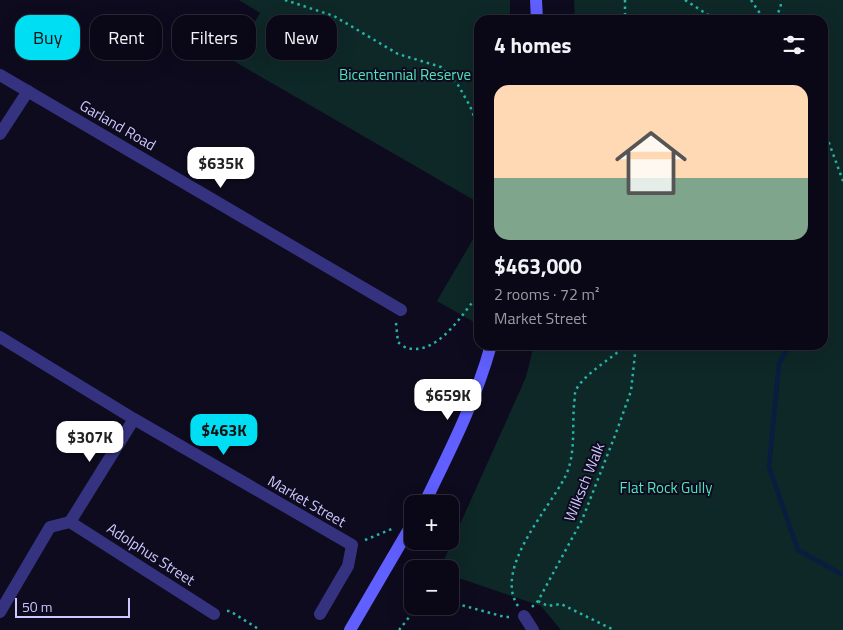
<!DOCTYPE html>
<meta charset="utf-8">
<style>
:root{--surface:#0a0816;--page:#13111f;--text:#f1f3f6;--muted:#999aa1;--line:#2a2935;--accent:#00def3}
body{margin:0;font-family:"Titillium Web",sans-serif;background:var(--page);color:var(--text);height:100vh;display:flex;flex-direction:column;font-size:19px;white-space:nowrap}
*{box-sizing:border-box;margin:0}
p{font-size:16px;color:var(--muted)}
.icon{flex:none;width:28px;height:28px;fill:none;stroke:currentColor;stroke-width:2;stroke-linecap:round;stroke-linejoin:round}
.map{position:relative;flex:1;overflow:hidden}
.drawer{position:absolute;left:474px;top:15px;width:354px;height:335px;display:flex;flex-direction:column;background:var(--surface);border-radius:15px;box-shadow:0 5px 20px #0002,0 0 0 1px var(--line)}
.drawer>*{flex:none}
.guide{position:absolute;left:15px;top:15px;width:384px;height:45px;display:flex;gap:10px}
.tools{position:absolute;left:404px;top:495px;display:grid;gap:10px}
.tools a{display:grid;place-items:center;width:55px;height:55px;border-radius:10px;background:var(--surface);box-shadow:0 5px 20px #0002,0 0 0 1px var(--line);font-size:25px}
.scale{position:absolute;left:15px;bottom:12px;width:115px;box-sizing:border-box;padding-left:5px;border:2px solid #cdc8ff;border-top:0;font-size:14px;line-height:18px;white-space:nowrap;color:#cdc8ff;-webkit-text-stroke:4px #0e0b1e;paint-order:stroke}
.price{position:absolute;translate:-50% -42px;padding:0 11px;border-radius:10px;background:#fff;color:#222;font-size:16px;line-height:32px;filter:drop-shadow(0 1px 2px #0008)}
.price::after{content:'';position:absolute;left:50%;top:30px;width:15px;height:11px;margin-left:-8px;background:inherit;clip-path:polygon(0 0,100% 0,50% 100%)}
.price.on{background:var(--accent);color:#111}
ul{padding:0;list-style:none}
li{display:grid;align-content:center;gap:10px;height:265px;padding:0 20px}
li span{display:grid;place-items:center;height:155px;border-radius:15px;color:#555}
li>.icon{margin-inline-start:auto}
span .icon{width:90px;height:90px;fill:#fffc;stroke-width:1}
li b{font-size:21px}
h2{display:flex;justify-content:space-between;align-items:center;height:60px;padding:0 20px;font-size:21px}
.tag{padding:0 18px;border-radius:15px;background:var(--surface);box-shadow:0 5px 20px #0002,0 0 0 1px var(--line);font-size:18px;line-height:45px}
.tag.on{background:var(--accent);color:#111}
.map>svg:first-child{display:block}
.green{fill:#0e2827}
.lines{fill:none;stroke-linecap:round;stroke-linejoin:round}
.stream{stroke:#081d3f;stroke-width:4.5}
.path{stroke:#27b4a9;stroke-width:2.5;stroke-dasharray:2.5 4;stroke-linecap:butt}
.minor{stroke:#353380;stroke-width:12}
.secondary{stroke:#605fff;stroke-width:12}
.labels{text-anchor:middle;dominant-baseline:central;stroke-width:4;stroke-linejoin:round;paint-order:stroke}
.park-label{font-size:15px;fill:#4fe4bc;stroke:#0e0b1e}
.street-label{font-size:15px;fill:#cdc8ff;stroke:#0e0b1e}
</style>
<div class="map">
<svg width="843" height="630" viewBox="0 0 843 630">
<rect width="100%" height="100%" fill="#0e0b1e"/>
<g class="green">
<polygon points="239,0 510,0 510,20 479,20 479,203 232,60 260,13"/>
<polygon points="574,0 843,0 843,630 561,630 541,606 450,575 450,569 440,569 526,377 534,345 822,345 822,20 575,20"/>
<polygon points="479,229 479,325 437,301"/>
</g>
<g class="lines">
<polyline class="stream" points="789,345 779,364 769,467 798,550 843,575"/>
<g class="path">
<polyline points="285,0 334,16 398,54 441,67 458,85 470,106 479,129"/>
<polyline points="625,0 625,20"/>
<polyline points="685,0 716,20"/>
<polyline points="751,0 763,18 775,18 777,20"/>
<polyline points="775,18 781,7 780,0"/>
<polyline points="822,124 843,181"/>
<path d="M396,323L398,342C400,344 404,347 407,348C438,356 462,314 479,294"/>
<polyline points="365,540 394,528"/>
<polyline points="538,601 548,606 561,604 614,630"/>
<polyline points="450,602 505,617 510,617"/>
<path d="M518,606C493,569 549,509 565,477C576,455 572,429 574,405C575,401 574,394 576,390C583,375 613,357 627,345"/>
<polyline points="532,607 538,601 582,520 616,433 631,391 636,345"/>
<polyline points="227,611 230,611 260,630"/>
<polyline points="399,630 418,606"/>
</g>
<g class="minor">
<polyline points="0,75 401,310"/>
<polyline points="0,134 28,91"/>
<polyline points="0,337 134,419 352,545 348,566 320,614"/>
<polyline points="70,522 134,419"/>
<polyline points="0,612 50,527 70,522 214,614"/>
<polyline points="524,616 533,630"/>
</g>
<g class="secondary">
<polyline points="536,0 537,20"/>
<path d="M424,504C449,453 476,400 491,345"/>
<polyline points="350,630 412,524"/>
</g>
</g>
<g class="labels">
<g class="park-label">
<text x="405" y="74">Bicentennial Reserve</text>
<text x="666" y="487">Flat Rock Gully</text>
</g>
<g class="street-label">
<text transform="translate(118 125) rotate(30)">Garland Road</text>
<text transform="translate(584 482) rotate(-68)">Wilksch Walk</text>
<text transform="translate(307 501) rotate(30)">Market Street</text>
<text transform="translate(151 554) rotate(33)">Adolphus Street</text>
</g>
</g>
</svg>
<div class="tools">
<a>+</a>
<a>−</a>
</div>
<div class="scale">50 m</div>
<b class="price" style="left:221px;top:189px">$635K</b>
<b class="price" style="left:448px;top:421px">$659K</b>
<b class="price on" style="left:224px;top:456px">$463K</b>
<b class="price" style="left:90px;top:463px">$307K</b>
<div class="guide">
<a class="tag on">Buy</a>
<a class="tag">Rent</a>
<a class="tag">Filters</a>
<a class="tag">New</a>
</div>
<section class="drawer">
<h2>4 homes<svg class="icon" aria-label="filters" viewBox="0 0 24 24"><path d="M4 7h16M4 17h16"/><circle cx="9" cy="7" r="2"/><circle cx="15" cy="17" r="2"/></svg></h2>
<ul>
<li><span style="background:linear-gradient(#ffd9b3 60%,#7fa58c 0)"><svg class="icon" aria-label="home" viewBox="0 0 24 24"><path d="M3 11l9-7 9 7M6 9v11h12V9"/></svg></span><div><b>$463,000</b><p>2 rooms · 72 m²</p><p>Market Street</p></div></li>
</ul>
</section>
</div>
